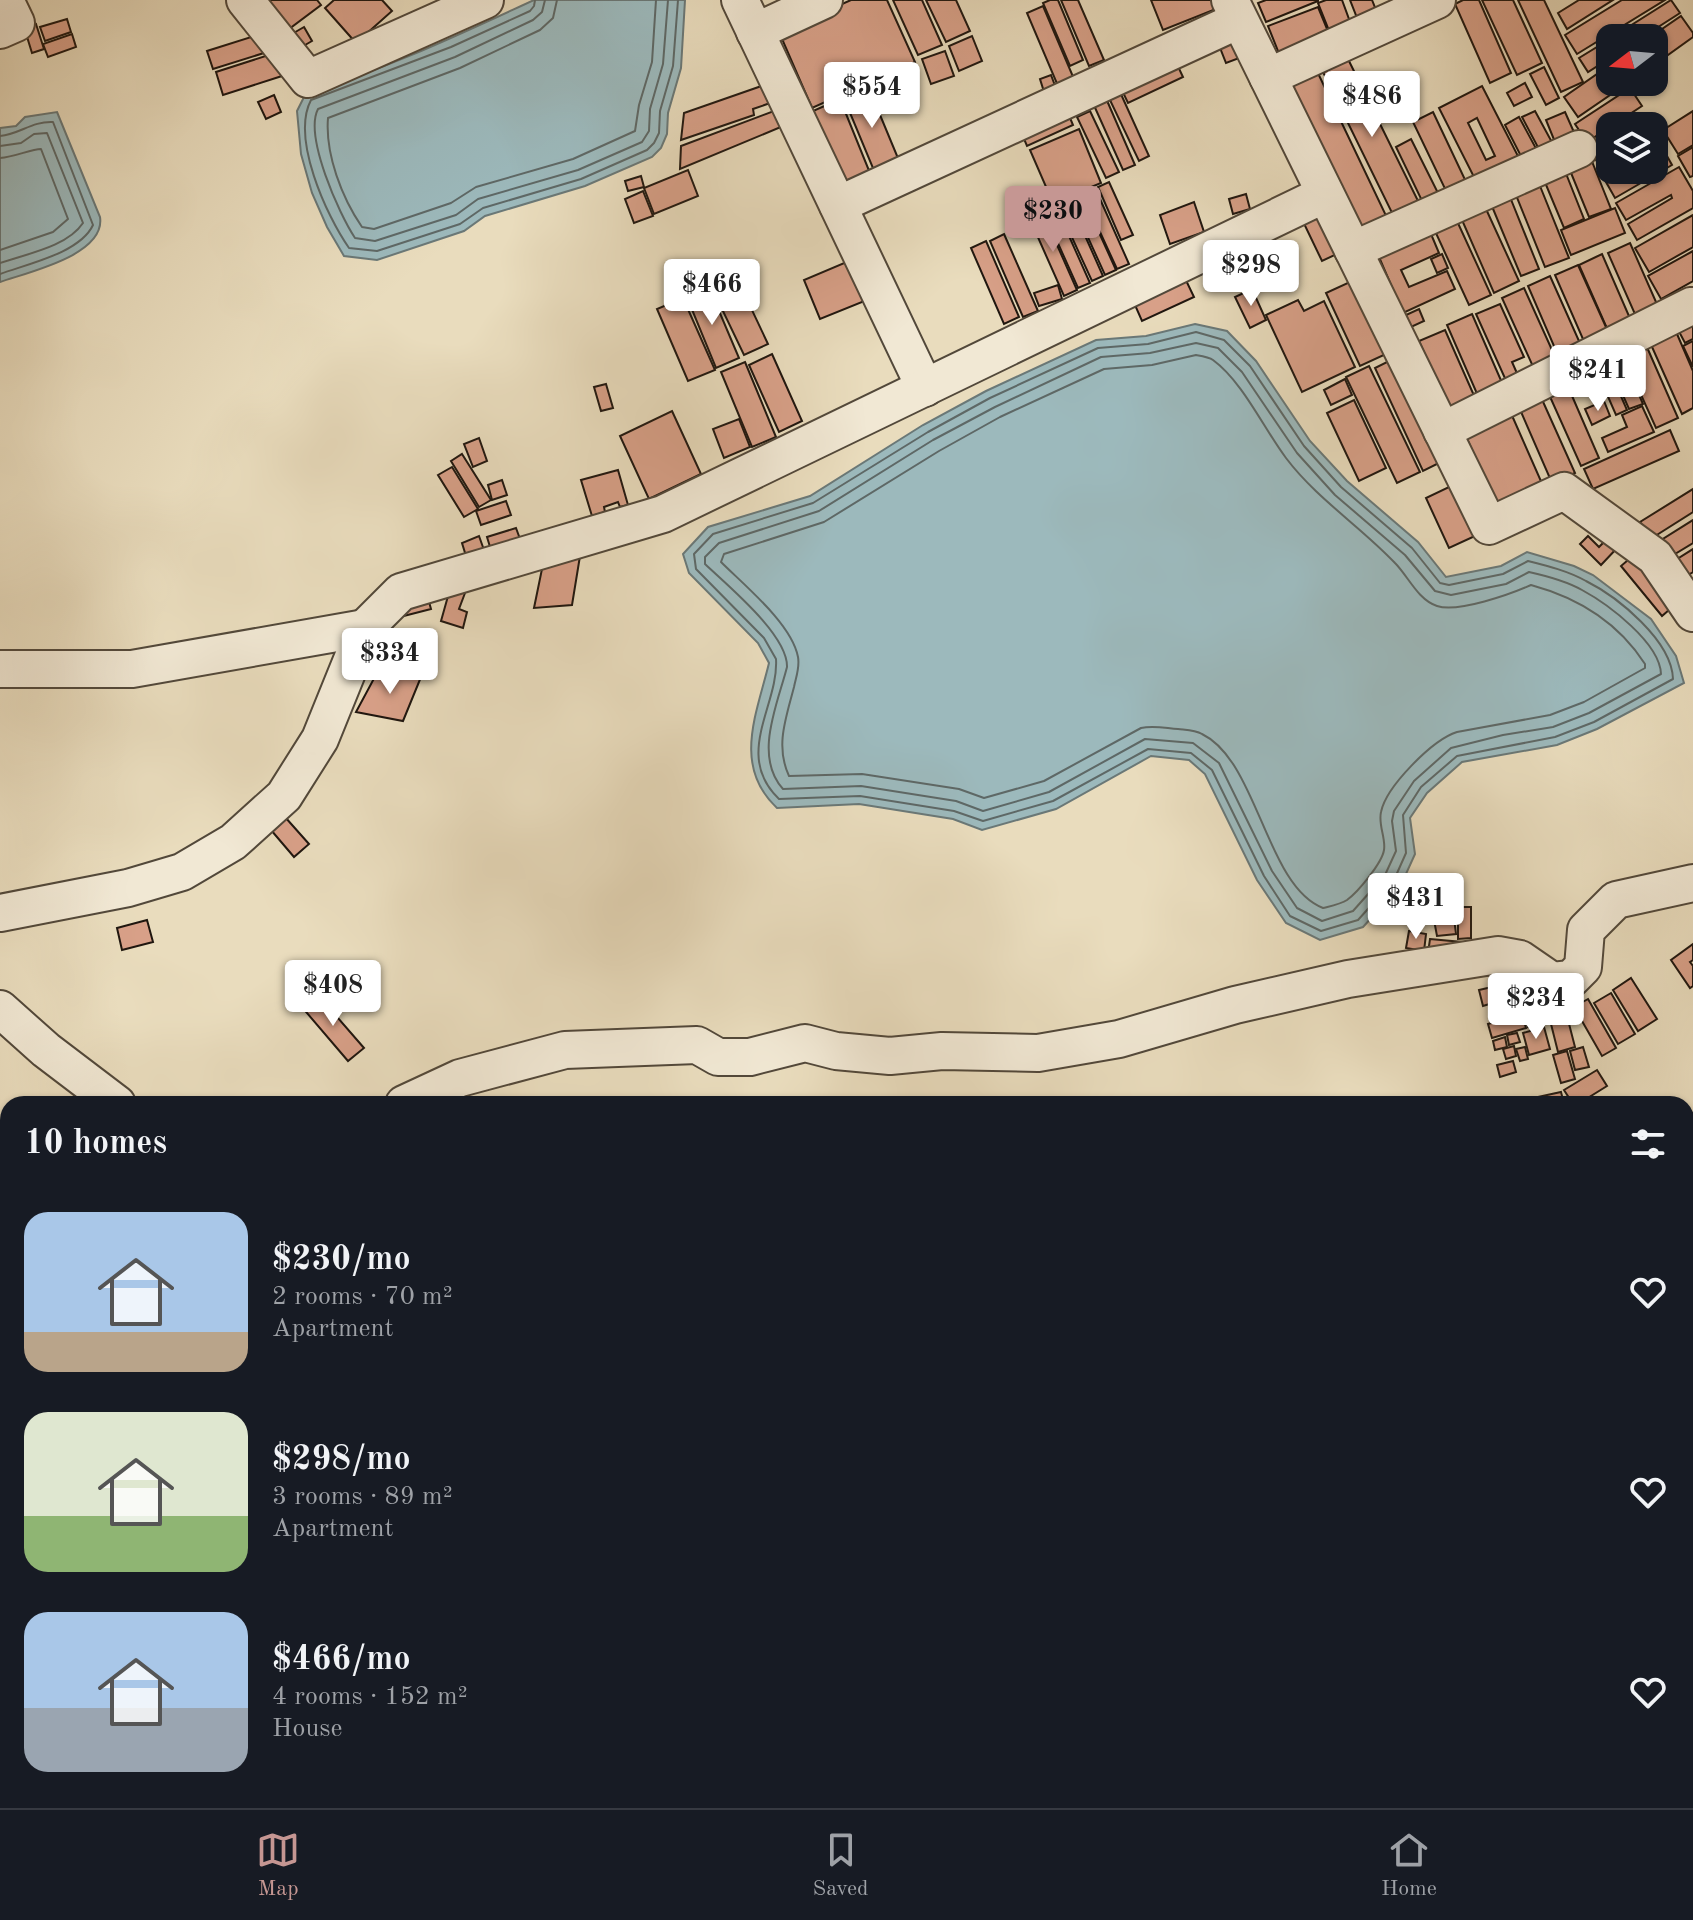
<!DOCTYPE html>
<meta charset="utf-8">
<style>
:root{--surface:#171b24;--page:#20242c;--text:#f1f3f6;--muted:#9ea1a6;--line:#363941;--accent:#c59692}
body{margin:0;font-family:"Old Standard TT",serif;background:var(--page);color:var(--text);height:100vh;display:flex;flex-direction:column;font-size:30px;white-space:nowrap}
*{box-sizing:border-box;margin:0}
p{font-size:26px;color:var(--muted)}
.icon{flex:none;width:44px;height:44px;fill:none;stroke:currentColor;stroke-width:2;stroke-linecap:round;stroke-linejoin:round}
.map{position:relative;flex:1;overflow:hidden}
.drawer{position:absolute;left:0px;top:1096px;width:1694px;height:712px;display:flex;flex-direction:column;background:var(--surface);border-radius:24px 24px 0 0;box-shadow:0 2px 6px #0004}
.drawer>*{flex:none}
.needle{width:52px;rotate:254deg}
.buttons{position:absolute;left:1596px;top:24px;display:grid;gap:16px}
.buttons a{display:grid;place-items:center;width:72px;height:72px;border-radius:16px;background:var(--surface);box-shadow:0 2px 6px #0004;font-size:40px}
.price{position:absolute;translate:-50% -68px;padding:0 18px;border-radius:8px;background:#fff;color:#222;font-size:26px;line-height:52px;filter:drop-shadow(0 2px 4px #0008)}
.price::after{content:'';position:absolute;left:50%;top:48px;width:24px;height:18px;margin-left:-12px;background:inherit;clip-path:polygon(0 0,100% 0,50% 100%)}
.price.selected{background:var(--accent);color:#111}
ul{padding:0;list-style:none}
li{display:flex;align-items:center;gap:24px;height:200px;padding:0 24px}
li span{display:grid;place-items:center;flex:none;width:224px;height:160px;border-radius:24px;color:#555}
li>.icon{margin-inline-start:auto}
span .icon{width:96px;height:96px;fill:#fffc;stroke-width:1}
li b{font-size:34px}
h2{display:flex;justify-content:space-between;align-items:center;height:96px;padding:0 24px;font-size:34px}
.tab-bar{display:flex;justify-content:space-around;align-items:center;height:112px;border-top:2px solid var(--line);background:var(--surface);font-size:22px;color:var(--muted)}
.tab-bar a{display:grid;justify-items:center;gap:4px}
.tab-bar .selected{color:var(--accent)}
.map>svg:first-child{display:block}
.water{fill:#9cb9bc;stroke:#6a7877;stroke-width:2}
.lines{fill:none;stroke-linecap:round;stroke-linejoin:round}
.shore{stroke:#5e6866;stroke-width:2}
.building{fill:#d8a088;stroke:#1f160f;stroke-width:2;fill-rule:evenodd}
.minor-casing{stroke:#52483a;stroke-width:40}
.minor{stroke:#f1e8d4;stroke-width:36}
</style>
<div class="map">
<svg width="1693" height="1808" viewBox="0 0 1693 1808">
<rect width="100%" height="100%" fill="#e9dcbd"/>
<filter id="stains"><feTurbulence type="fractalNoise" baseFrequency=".0025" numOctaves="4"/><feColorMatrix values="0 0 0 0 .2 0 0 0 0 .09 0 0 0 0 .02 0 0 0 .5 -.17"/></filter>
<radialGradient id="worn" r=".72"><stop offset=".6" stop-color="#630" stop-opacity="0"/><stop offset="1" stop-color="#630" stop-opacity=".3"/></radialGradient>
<g class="water">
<path d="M534,0H685L681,68L668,113L667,134L661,148L652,157L585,186L485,216L464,231L377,260L344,256L327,227L312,193L301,154L297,111L306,93C385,70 460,34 534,0Z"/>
<path d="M57,112L100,217C106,255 28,272 0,282V128L16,126L25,117Z"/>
<path d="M1195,324L1227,331L1256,361L1310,441L1347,481L1418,542L1446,577L1501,566L1527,552L1574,566L1593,575L1651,619L1676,656L1684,683L1597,729L1557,745L1462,762L1427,793L1410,818L1415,854L1401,885L1363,927L1320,940L1286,923L1257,880L1205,774L1189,760L1151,756L1056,809L982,830L953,819L859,804L777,808C732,766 757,713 769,663L758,643L689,573L683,554L708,527L810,496L923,425L986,391L1096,340L1146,336Z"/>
<polygon points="1553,1800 1631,1800 1633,1808 1554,1808"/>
</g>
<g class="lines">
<g class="shore">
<path d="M535,0L534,6L530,11L451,47L311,100C291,138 326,215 349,248L377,251L460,224L483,208L581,179L647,150L654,143L659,133L660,111L673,66L678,0"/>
<path d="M545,0L542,12L533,20L455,57L318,109C304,136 339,214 355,238L375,241L456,215L478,199L578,170L642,142L649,131L650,109L663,64L668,0"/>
<path d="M557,0L553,18L540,30L460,68L328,118C325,154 342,198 362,227L374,229L451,203L476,187L573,159L635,131L639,105L652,62L656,0"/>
<path d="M0,136C20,134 32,121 53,122L93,225C80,253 27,264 0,274"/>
<path d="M0,146L21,143L34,134L47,133L83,223C67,247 26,254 0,263"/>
<path d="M0,158C15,157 31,149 41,149L68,219L53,232L0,250"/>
<path d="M1196,332L1224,340L1250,366L1304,446L1341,487L1412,548L1440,583L1449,585L1503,574L1528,561C1548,566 1568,571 1586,581C1618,597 1672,641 1673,679L1594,722L1555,737L1457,756L1421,787L1403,815L1406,853L1394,880L1358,920L1321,931L1290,916L1264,876L1212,770L1191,753L1148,749L1053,801L983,821L954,811L860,796L779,799C733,755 779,705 776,659L764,638L696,569L694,554L713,534L813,503L928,432L990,398L1098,348L1148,344Z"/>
<path d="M1196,343L1218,348L1242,372L1297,453L1335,495L1405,555L1435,591L1451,595L1506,584L1529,572C1547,576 1566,581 1582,590C1608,604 1660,643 1661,674L1589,713L1553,727L1503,735L1451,748L1414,781L1394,811L1392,821L1396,851L1385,875L1353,911L1322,921L1297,908L1272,871L1219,763L1193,743L1145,739L1049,792L983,811L956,801L861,786L783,789C753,756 778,703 787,667C788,635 728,586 705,564V557L719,543L819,511L933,440L995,407L1101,357L1150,353Z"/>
<path d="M1196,355C1202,356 1209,357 1213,360C1243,382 1264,429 1286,458C1317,499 1360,526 1395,563C1408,576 1418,600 1437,606C1458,613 1511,594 1531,585C1579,598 1618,622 1645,664V668L1584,702L1550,715L1457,732C1432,740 1386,787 1381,812C1378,825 1386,838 1384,850C1382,863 1358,892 1347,900C1341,904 1331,906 1323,908C1266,886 1258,761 1202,734C1195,730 1186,730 1178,729C1165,728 1153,725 1141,728L1044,781L984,798L959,789L862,774L789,776C775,746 786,718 794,687C796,677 800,667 798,657C792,624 744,585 721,562L724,554L824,522L939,451L1000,417L1104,369L1152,365Z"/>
</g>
</g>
<g class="building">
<polygon points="255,0 317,0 321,5 281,35"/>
<polygon points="334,0 382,0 392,11 356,43 325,8"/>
<polygon points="851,0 887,0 915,62 812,108 779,32"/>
<polygon points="893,0 922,0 942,45 918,55"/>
<polygon points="926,0 956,0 970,31 946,42"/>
<polygon points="1050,0 1058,0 1083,60 1070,66 1043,3"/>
<polygon points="1061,0 1078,0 1104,60 1089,66"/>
<polygon points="1151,0 1212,0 1216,9 1163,30"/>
<polygon points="1266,0 1318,0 1318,1 1266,22 1258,3"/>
<polygon points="1326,0 1342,0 1353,30 1332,38 1318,3"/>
<polygon points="1350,0 1372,0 1378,15 1359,23"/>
<polygon points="1463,0 1479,0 1511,73 1490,83 1455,4"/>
<polygon points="1482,0 1513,0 1542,63 1517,75"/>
<polygon points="1518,0 1544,0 1583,82 1561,92"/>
<polygon points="1579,0 1613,0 1567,29 1558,13"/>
<polygon points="1622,0 1665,0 1577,54 1565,35"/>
<polygon points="1671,0 1680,13 1641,38 1611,38"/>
<polygon points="1043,6 1074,79 1058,86 1027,13"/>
<polygon points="1318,7 1332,41 1282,61 1268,26"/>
<polygon points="1681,16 1693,33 1693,37 1654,65 1654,38 1649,38"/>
<polygon points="67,19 71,32 45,41 40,27"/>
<polygon points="36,24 44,49 32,53 24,27"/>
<polygon points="304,27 312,41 293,52 285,38"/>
<polygon points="1232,29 1242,57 1226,63 1215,35"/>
<polygon points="72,34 76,47 48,57 43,44"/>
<polygon points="261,34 267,52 213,69 207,51"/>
<polygon points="972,36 982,61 959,71 949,46"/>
<polygon points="1610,39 1610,58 1588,72 1579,58"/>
<polygon points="945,51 954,76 931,84 922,59"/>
<polygon points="278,52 285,75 223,95 216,72"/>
<polygon points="1347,57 1422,209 1396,221 1322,70"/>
<polygon points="1174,58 1183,77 1128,103 1119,84"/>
<polygon points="1610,65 1610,82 1629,82 1578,117 1564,97"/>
<polygon points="1544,67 1559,98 1546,105 1530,74"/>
<polygon points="1316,69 1390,224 1362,237 1289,82"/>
<polygon points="1051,75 1057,91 1045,95 1040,79"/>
<polygon points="773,82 779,100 753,109 754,115 681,140 684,113"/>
<polygon points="1525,83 1532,97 1514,106 1507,93"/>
<polygon points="868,86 900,163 875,173 843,96"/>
<path d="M1482,86L1520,160L1477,183L1439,108ZM1477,118L1495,156L1486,160L1468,123Z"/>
<polygon points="1630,88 1642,106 1587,142 1575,124"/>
<polygon points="1120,92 1149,156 1139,161 1109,98"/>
<polygon points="274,95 281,112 266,119 258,102"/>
<polygon points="1105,96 1135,165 1123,170 1092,101"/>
<polygon points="840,99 872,178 846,189 813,111"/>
<polygon points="1065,106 1073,125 1027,146 1019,127"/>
<polygon points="782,108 788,124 680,169 681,146"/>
<polygon points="1090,111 1119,172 1106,178 1077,117"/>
<polygon points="1535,111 1554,146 1541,153 1522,117"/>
<polygon points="1693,111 1693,145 1678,154 1663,130"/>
<polygon points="1433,112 1468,186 1448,195 1413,122"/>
<polygon points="1565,112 1577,139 1557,147 1546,120"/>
<polygon points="1519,117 1539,154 1524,162 1505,125"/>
<polygon points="1079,129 1101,183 1053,203 1030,150"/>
<polygon points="1411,139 1441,199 1425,207 1396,147"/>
<polygon points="1610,146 1610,170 1619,170 1606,177 1593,155"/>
<polygon points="1693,147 1693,176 1690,177 1678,156"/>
<polygon points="1663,149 1672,165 1615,198 1606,182 1626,170 1654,170 1654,154"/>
<polygon points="1591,159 1611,209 1589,217 1569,168"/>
<polygon points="1679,167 1693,191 1693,208 1637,240 1628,224 1672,198 1671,195 1626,220 1616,203"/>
<polygon points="688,170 698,196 654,214 644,188"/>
<polygon points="1565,171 1584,219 1564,228 1544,180"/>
<polygon points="641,176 644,187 628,191 625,181"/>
<polygon points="1109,182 1133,235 1121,240 1098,187"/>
<polygon points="1540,186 1569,258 1545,267 1516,195"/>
<polygon points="1096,190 1129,264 1117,269 1083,195"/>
<polygon points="643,191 653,216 634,223 625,199"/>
<polygon points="1246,194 1250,209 1233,214 1229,199"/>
<polygon points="1082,195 1116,270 1105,275 1071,200"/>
<polygon points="1510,197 1539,269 1521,276 1491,204"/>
<polygon points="1316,200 1341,252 1322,261 1297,209"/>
<polygon points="1070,202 1103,276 1092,281 1058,207"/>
<polygon points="1194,202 1204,232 1170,244 1160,215"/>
<polygon points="1056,207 1090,283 1078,288 1044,212"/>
<polygon points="1615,208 1625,233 1571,255 1561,230"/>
<polygon points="1486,209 1519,281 1494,293 1462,220"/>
<polygon points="1042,211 1077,290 1064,296 1029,217"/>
<polygon points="1693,215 1693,247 1649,272 1635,248"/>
<polygon points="1457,221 1491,295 1469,305 1435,231"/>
<polygon points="1004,234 1038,311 1023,317 990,241"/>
<polygon points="1431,234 1439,253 1401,270 1409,287 1447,271 1455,289 1403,313 1379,257"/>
<polygon points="986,241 1019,317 1004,324 971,248"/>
<polygon points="1630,243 1660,311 1638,321 1608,253"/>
<polygon points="1693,251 1693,281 1661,299 1648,276"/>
<polygon points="1442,254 1448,268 1437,273 1431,259"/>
<polygon points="1602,254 1632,323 1609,333 1579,265"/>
<polygon points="856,258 872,298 820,319 804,280"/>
<polygon points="1578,265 1610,336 1586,346 1555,275"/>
<polygon points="734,272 768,344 744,355 710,284"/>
<polygon points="1182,272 1194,297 1142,321 1131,296"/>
<polygon points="1550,276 1583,350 1560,360 1528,286"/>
<polygon points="1352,281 1386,354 1360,366 1326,293"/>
<polygon points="708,285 739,358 716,368 686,295"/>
<polygon points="1058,285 1062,299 1039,306 1034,293"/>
<polygon points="1524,288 1557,361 1535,371 1502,298"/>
<polygon points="1252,289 1266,320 1250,328 1235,297"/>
<polygon points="683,298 715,370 688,381 657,309"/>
<polygon points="1298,300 1304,311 1324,301 1355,367 1302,392 1266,315"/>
<polygon points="1500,304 1524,357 1512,362 1520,380 1508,385 1476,314"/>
<polygon points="1419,309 1424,321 1411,327 1406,315"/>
<polygon points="1693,313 1693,339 1685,343 1674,322"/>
<polygon points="1472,314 1503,385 1478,396 1447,325"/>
<polygon points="1674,327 1693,371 1693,408 1682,414 1648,338"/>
<polygon points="1445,330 1476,400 1450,412 1419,341"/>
<polygon points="1693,341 1693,367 1683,346"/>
<polygon points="1646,345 1678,418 1656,428 1623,355"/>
<polygon points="772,354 802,421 779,432 749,365"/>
<polygon points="1393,359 1441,462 1423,471 1375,368"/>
<polygon points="1624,360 1643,404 1629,409 1610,366"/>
<polygon points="745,362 776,437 752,447 721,372"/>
<polygon points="1587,364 1596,384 1579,391 1570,372"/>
<polygon points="1369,366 1420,472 1397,483 1346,377"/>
<polygon points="1610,371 1627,410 1616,415 1599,376"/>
<polygon points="1345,379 1352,395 1331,405 1324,390"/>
<polygon points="1566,382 1599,458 1581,466 1547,390"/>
<polygon points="606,384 613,408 601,411 594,387"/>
<polygon points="1540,395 1575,473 1552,483 1518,405"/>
<polygon points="1354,400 1386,468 1359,481 1327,413"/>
<polygon points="1604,401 1610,416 1592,425 1585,409"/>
<polygon points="1642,406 1654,432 1608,452 1602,438 1627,427 1622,415"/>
<polygon points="672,411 701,474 649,499 620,436"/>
<polygon points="1510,411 1544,488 1498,509 1464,432"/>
<polygon points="739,419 750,447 724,458 713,429"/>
<polygon points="1670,430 1679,451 1593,489 1584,469"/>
<polygon points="479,438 487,461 473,467 464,444"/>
<polygon points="462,454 491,500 479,507 451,461"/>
<polygon points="452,467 478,509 464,517 438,475"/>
<polygon points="618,470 628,505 620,507 618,502 604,507 605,512 592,516 581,480"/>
<polygon points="502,480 507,495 492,500 488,485"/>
<polygon points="1451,486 1475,536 1449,548 1426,498"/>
<polygon points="1693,489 1693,512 1652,538 1640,522"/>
<polygon points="506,501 511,515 481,525 476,511"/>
<polygon points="1693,520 1693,543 1670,557 1658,542"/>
<polygon points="516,528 524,550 494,560 487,537"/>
<polygon points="479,536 484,550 466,556 462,543"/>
<polygon points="1588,536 1599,547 1609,537 1619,546 1601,565 1580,544"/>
<polygon points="1693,549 1693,572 1685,577 1674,561"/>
<polygon points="1635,554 1677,603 1662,616 1621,566"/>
<polygon points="580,556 572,605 534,608 543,564"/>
<polygon points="450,589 465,593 459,609 467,612 463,628 441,621"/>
<polygon points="428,598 431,609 392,619"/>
<polygon points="378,671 421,677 403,721 356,712"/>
<polygon points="285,817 309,844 294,857 271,830"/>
<polygon points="1458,907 1471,907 1471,938 1458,939"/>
<polygon points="1454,918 1456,934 1437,936 1434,920"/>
<polygon points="147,920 153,942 122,950 117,928"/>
<polygon points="1409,931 1426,934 1424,951 1406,948"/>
<polygon points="1430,939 1462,942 1461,957 1428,953"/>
<polygon points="1693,944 1693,960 1690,962 1693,966 1693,986 1690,988 1671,960"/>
<polygon points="1631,978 1657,1019 1638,1031 1613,990"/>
<polygon points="1492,987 1496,1002 1483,1006 1479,990"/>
<polygon points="1535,989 1544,1023 1528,1027 1519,994"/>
<polygon points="1611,993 1635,1034 1618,1044 1594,1003"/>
<polygon points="318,995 364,1048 348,1061 301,1006"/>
<polygon points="1588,999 1616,1048 1602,1056 1574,1007"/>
<polygon points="1560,1002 1564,1015 1552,1018 1549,1005"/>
<polygon points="1504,1008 1506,1018 1495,1021 1492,1011"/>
<polygon points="1522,1014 1526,1028 1492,1038 1488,1024"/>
<polygon points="1567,1016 1575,1047 1558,1052 1550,1020"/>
<polygon points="1544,1027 1550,1049 1529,1055 1523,1033"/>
<polygon points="1517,1033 1520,1042 1509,1045 1507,1035"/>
<polygon points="1505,1037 1507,1047 1495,1050 1493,1041"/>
<polygon points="1514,1046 1516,1056 1506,1059 1503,1049"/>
<polygon points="1525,1047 1528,1059 1520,1061 1516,1049"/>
<polygon points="1583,1047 1589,1067 1575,1070 1570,1051"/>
<polygon points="1567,1051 1575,1079 1561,1083 1553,1055"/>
<polygon points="1513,1061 1516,1072 1500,1077 1497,1065"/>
<polygon points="1597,1070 1607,1086 1578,1104 1573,1104 1564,1090"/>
<polygon points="1561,1092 1564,1104 1516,1104 1515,1102"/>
<polygon points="1688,1108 1693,1114 1693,1148 1686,1139 1690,1135 1686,1129 1686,1110"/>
<polygon points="1686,1288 1693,1297 1693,1316 1688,1319 1686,1316"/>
<polygon points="1693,1327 1693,1359 1686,1349 1686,1332"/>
<polygon points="1689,1421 1693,1426 1693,1453 1686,1444 1686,1423"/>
<polygon points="1693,1463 1693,1484 1686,1475 1686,1468"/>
<polygon points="1686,1527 1693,1536 1693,1590 1686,1581"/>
<polygon points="1376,1800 1420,1800 1423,1808 1378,1808"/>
</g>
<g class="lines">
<g class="minor-casing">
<g id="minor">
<polyline points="245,0 308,79 485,0"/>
<polyline points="740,0 925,388"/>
<polyline points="1230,0 1489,526 1564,491 1655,557 1693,613"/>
<polyline points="0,30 16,23 5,0"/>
<polyline points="755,32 824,0"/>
<polyline points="1268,77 1437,0"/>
<polyline points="838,205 1239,20"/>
<polyline points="1353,250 1579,149"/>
<polyline points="1442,431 1691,306"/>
<polyline points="0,669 132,669 365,628"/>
<polyline points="0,913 128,888 182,872 233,842 284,796 320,739 365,628 401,592 663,514 1325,194"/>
<polyline points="0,1009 46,1050 117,1104"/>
<polyline points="404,1104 460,1078 565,1050 697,1045 718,1057 750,1057 805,1043 836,1051 890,1056 942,1051 1038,1053 1119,1039 1235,1005 1348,979 1498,955 1520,959 1552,981 1571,979 1583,967 1586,930 1616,900 1693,883"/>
<polyline points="168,1800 206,1808"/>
<polyline points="362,1808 365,1800"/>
</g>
</g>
<use href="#minor" class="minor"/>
</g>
<rect width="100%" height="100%" filter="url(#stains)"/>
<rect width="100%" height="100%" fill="url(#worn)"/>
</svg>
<div class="buttons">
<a><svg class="needle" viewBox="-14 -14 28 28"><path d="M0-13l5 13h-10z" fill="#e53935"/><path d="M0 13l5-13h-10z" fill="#9ea1a6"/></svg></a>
<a><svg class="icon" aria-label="layers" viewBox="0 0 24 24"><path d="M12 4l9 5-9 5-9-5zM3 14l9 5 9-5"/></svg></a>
</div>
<b class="price" style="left:872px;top:130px">$554</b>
<b class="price" style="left:1372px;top:139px">$486</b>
<b class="price selected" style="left:1053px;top:254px">$230</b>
<b class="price" style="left:1251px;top:308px">$298</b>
<b class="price" style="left:712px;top:327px">$466</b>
<b class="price" style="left:1598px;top:413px">$241</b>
<b class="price" style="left:390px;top:696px">$334</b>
<b class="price" style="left:1416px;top:941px">$431</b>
<b class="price" style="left:333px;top:1028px">$408</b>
<b class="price" style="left:1536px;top:1041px">$234</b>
<section class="drawer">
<h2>10 homes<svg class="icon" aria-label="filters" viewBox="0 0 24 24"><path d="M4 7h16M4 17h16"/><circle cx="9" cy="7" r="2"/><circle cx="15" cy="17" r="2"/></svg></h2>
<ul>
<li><span style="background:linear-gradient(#a9c7e8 75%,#b9a48a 0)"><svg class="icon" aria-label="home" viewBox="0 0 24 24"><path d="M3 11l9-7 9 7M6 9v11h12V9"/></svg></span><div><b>$230/mo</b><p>2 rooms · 70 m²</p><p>Apartment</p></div><svg class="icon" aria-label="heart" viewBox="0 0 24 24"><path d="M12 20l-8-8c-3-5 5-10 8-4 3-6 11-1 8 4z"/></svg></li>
<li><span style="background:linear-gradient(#dfe7d0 65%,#8fb573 0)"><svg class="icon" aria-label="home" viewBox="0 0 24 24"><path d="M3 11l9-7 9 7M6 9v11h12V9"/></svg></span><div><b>$298/mo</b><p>3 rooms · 89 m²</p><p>Apartment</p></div><svg class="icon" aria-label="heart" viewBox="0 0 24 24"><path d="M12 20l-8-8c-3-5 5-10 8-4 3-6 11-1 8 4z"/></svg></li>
<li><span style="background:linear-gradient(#a9c7e8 60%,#9aa5b1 0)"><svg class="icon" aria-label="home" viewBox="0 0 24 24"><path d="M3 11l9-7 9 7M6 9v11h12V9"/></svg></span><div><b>$466/mo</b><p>4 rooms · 152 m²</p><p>House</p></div><svg class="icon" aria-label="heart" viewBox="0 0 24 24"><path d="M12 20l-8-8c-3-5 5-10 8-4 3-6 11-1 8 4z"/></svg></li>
</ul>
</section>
</div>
<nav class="tab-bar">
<a class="selected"><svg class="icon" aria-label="map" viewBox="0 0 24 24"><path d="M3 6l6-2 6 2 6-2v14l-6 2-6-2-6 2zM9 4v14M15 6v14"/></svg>Map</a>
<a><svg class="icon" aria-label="saved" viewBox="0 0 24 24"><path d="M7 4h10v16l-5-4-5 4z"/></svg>Saved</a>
<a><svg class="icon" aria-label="home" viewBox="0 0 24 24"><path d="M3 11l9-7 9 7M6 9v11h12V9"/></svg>Home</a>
</nav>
